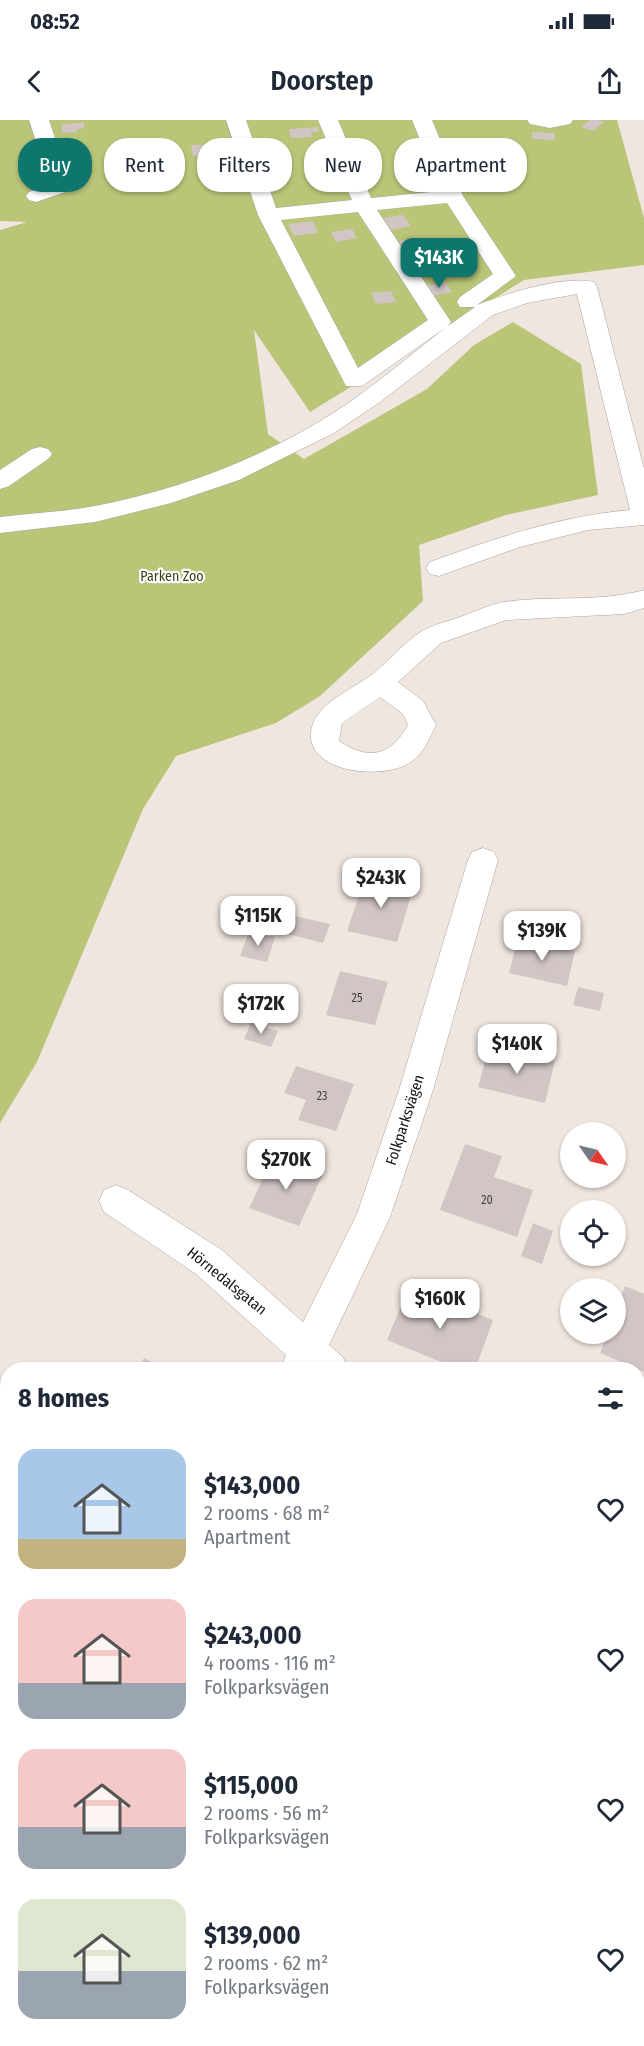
<!DOCTYPE html>
<meta charset="utf-8">
<style>
:root{--surface:#fff;--page:#f6f6f7;--text:#1f2937;--muted:#747a83;--accent:#0f766e}
body{margin:0;font-family:"Fira Sans Condensed",sans-serif;background:var(--page);color:var(--text);height:100vh;display:flex;flex-direction:column;font-size:22px;white-space:nowrap}
*{box-sizing:border-box;margin:0}
p{font-size:20px;color:var(--muted)}
.icon{flex:none;width:33px;height:33px;fill:none;stroke:currentColor;stroke-width:2;stroke-linecap:round;stroke-linejoin:round}
.map{position:relative;flex:1;overflow:hidden}
.side{position:absolute;left:0px;top:1242px;width:645px;height:684px;display:flex;flex-direction:column;background:var(--surface);border-radius:24px 24px 0 0;box-shadow:0 2px 4px #0004}
.side>*{flex:none}
.guide{position:absolute;left:18px;top:18px;width:609px;height:54px;display:flex;gap:12px}
.needle{width:39px;rotate:124deg}
.fabs{position:absolute;left:560px;top:1002px;display:grid;gap:12px}
.fabs a{display:grid;place-items:center;width:66px;height:66px;border-radius:50%;background:var(--surface);box-shadow:0 2px 4px #0004;font-size:30px}
.price{position:absolute;translate:-50% -51px;padding:0 14px;border-radius:12px;background:#fff;color:#222;font-size:20px;line-height:39px;filter:drop-shadow(0 2px 3px #0008)}
.price::after{content:'';position:absolute;left:50%;top:36px;width:18px;height:14px;margin-left:-9px;background:inherit;clip-path:polygon(0 0,100% 0,50% 100%)}
.price.active{background:var(--accent);color:#fff}
ul{padding:0;list-style:none}
li{display:flex;align-items:center;gap:18px;height:150px;padding:0 18px}
li span{display:grid;place-items:center;flex:none;width:168px;height:120px;border-radius:18px;color:#555}
li>.icon{margin-inline-start:auto}
span .icon{width:72px;height:72px;fill:#fffc;stroke-width:1}
li b{font-size:26px}
h2{display:flex;justify-content:space-between;align-items:center;height:72px;padding:0 18px;font-size:26px}
.tag{padding:0 21px;border-radius:24px;background:var(--surface);box-shadow:0 2px 4px #0004;font-size:21px;line-height:54px}
.tag.active{background:var(--accent);color:#fff}
.status{display:flex;justify-content:space-between;align-items:center;height:42px;padding:0 30px;background:var(--surface);direction:ltr}
.status svg{height:16px;fill:currentColor}
header{display:flex;justify-content:space-between;align-items:center;height:78px;padding:0 18px;background:var(--surface);font-size:27px;font-weight:600}
.map>svg:first-child{display:block}
.green{fill:#bac578}
.building{fill:#d2c6c5}
.lines{fill:none;stroke-linecap:round;stroke-linejoin:round}
.minor-casing{stroke:#aba19c;stroke-width:1}
.minor{fill:#fff;fill-rule:evenodd}
.labels{text-anchor:middle;dominant-baseline:central;stroke-width:4.5;stroke-linejoin:round;paint-order:stroke}
.number-label{font-size:12px;fill:#443f3d}
.far-park-label{font-size:14px;fill:#3c4118;stroke:#fff}
.street-label{font-size:15px;fill:#151210;stroke:#fff}
</style>
<div class="status"><b>08:52</b><svg viewBox="0 0 49 12"><path d="M0 12V9h3v3zM5 12V6h3v6zM10 12V3h3v9zM15 12V0h3v12zM26 1h20v11H26zM47 4h2v5h-2z"/></svg></div>
<header><svg class="icon" aria-label="back" viewBox="0 0 24 24"><path d="M15 5l-7 7 7 7"/></svg>Doorstep<svg class="icon" aria-label="share" viewBox="0 0 24 24"><path d="M12 15V3M7 8l5-5 5 5M5 13v7h14v-7"/></svg></header>
<div class="map">
<svg width="644" height="1926" viewBox="0 0 644 1926">
<rect width="100%" height="100%" fill="#f0e6e0"/>
<polygon class="green" points="0,0 617,0 644,98 644,145 524,160 310,292 254,210 268,314 304,339 427,269 474,225 513,202 581,244 598,375 506,395 419,425 423,481 320,576 276,603 176,636 143,689 37,942 0,1003 0,110 27,102 0,101"/>
<g class="building">
<polygon points="590,0 599,0 604,2 593,11 581,7"/>
<polygon points="84,3 84,8 77,9 77,12 62,13 62,4"/>
<polygon points="318,7 319,12 311,12 312,17 291,18 289,9"/>
<polygon points="532,12 555,13 555,20 532,19"/>
<polygon points="221,24 222,29 214,29 215,34 193,36 191,25"/>
<polygon points="414,40 418,50 398,51 395,42"/>
<polygon points="403,95 411,106 391,110 383,98"/>
<polygon points="313,101 318,113 294,116 288,104"/>
<polygon points="352,109 357,118 336,122 331,112"/>
<polygon points="417,117 425,127 406,131 399,121"/>
<polygon points="429,139 433,150 416,152 411,141"/>
<polygon points="445,162 452,172 433,176 425,166"/>
<polygon points="391,171 396,182 376,184 371,173"/>
<polygon points="366,755 414,766 397,822 347,811"/>
<polygon points="295,796 330,804 323,823 288,814"/>
<polygon points="249,812 275,817 267,842 240,836"/>
<polygon points="518,819 575,831 567,866 509,853"/>
<polygon points="340,851 388,862 375,905 326,895"/>
<polygon points="578,867 604,873 600,891 573,885"/>
<polygon points="251,903 278,911 271,927 244,919"/>
<polygon points="489,927 555,941 545,983 478,967"/>
<polygon points="296,946 354,964 336,1011 298,1000 306,980 284,973"/>
<polygon points="465,1024 502,1036 494,1057 533,1070 517,1117 440,1090"/>
<polygon points="274,1036 323,1054 299,1106 249,1088"/>
<polygon points="533,1103 553,1111 542,1144 521,1136"/>
<polygon points="625,1166 644,1174 644,1252 600,1233 607,1214 615,1214 615,1192"/>
<polygon points="409,1167 493,1200 475,1250 461,1250 387,1220"/>
<polygon points="144,1238 167,1250 138,1250"/>
<polygon points="2,1481 8,1484 8,1579 0,1576 0,1485"/>
<polygon points="638,1806 644,1809 644,1834 638,1853"/>
<polygon points="104,1918 184,1918 182,1926 102,1926"/>
</g>
<g class="lines">
<g class="minor-casing">
<g id="minor">
<polygon points="29,0 49,0 71,67 68,71 36,82 29,80 26,76 29,72 50,64"/>
<path d="M226,0H246L276,88L352,80L318,0H338L371,78L441,71L412,0H432L463,76L516,156L477,185C506,174 563,155 594,162L597,167L644,349V405L588,410L520,427L439,456L430,454L426,448L430,442C496,418 560,396 630,390L577,174L527,183L493,195L380,282L334,313L239,360L171,383L95,402L0,413V397C32,393 64,392 95,386C173,371 249,343 317,303C363,276 403,241 445,208L362,266H346L258,95ZM447,83L493,154L460,177L457,182L460,187H475L448,206L451,202L377,90ZM358,92L428,200L358,248L281,100Z"/>
<polygon points="527,0 573,0 570,4 550,8 530,4"/>
<polygon points="40,327 48,329 52,334 48,339 9,366 0,369 0,350 32,329"/>
<path d="M644,470V488L624,494L506,500L441,523L398,562L423,581L436,605C429,619 424,633 411,642C382,662 296,652 313,604C320,583 350,570 367,558C387,545 402,523 422,511C432,505 446,502 457,498C472,493 488,485 504,482C550,475 598,483 644,470ZM380,577L403,594L408,605C391,636 369,641 339,621L342,603Z"/>
<polygon points="483,728 494,732 498,740 433,970 390,1097 329,1225 343,1237 348,1250 280,1250 286,1235 196,1154 104,1092 99,1081 104,1070 116,1065 128,1070 222,1130 303,1202 357,1094 399,970 468,740 472,732"/>
<polygon points="638,1512 644,1515 644,1559 638,1556"/>
<polygon points="8,1835 8,1901 0,1904 0,1838"/>
</g>
</g>
<use href="#minor" class="minor"/>
</g>
<g class="labels">
<g class="number-label">
<text x="357" y="878">25</text>
<text x="322" y="976">23</text>
<text x="487" y="1080">20</text>
</g>
<g class="far-park-label">
<text x="172" y="456">Parken Zoo</text>
</g>
<g class="street-label">
<text transform="translate(405 1000) rotate(-72)">Folkparksvägen</text>
<text transform="translate(227 1161) rotate(39)">Hörnedalsgatan</text>
</g>
</g>
</svg>
<div class="fabs">
<a><svg class="needle" viewBox="-14 -14 28 28"><path d="M0-13l5 13h-10z" fill="#e53935"/><path d="M0 13l5-13h-10z" fill="#747a83"/></svg></a>
<a><svg class="icon" aria-label="locate" viewBox="0 0 24 24"><circle cx="12" cy="12" r="6"/><path d="M12 2v4M12 18v4M2 12h4M18 12h4"/></svg></a>
<a><svg class="icon" aria-label="layers" viewBox="0 0 24 24"><path d="M12 4l9 5-9 5-9-5zM3 14l9 5 9-5"/></svg></a>
</div>
<b class="price active" style="left:439px;top:169px">$143K</b>
<b class="price" style="left:381px;top:789px">$243K</b>
<b class="price" style="left:258px;top:827px">$115K</b>
<b class="price" style="left:542px;top:842px">$139K</b>
<b class="price" style="left:261px;top:915px">$172K</b>
<b class="price" style="left:517px;top:955px">$140K</b>
<b class="price" style="left:286px;top:1071px">$270K</b>
<b class="price" style="left:440px;top:1210px">$160K</b>
<div class="guide">
<a class="tag active">Buy</a>
<a class="tag">Rent</a>
<a class="tag">Filters</a>
<a class="tag">New</a>
<a class="tag">Apartment</a>
</div>
<section class="side">
<h2>8 homes<svg class="icon" aria-label="filters" viewBox="0 0 24 24"><path d="M4 7h16M4 17h16"/><circle cx="9" cy="7" r="2"/><circle cx="15" cy="17" r="2"/></svg></h2>
<ul>
<li><span style="background:linear-gradient(#a9c7e8 75%,#c2b280 0)"><svg class="icon" aria-label="home" viewBox="0 0 24 24"><path d="M3 11l9-7 9 7M6 9v11h12V9"/></svg></span><div><b>$143,000</b><p>2 rooms · 68 m²</p><p>Apartment</p></div><svg class="icon" aria-label="heart" viewBox="0 0 24 24"><path d="M12 20l-8-8c-3-5 5-10 8-4 3-6 11-1 8 4z"/></svg></li>
<li><span style="background:linear-gradient(#f6c9c9 70%,#9aa5b1 0)"><svg class="icon" aria-label="home" viewBox="0 0 24 24"><path d="M3 11l9-7 9 7M6 9v11h12V9"/></svg></span><div><b>$243,000</b><p>4 rooms · 116 m²</p><p>Folkparksvägen</p></div><svg class="icon" aria-label="heart" viewBox="0 0 24 24"><path d="M12 20l-8-8c-3-5 5-10 8-4 3-6 11-1 8 4z"/></svg></li>
<li><span style="background:linear-gradient(#f6c9c9 65%,#9aa5b1 0)"><svg class="icon" aria-label="home" viewBox="0 0 24 24"><path d="M3 11l9-7 9 7M6 9v11h12V9"/></svg></span><div><b>$115,000</b><p>2 rooms · 56 m²</p><p>Folkparksvägen</p></div><svg class="icon" aria-label="heart" viewBox="0 0 24 24"><path d="M12 20l-8-8c-3-5 5-10 8-4 3-6 11-1 8 4z"/></svg></li>
<li><span style="background:linear-gradient(#dfe7d0 60%,#9aa5b1 0)"><svg class="icon" aria-label="home" viewBox="0 0 24 24"><path d="M3 11l9-7 9 7M6 9v11h12V9"/></svg></span><div><b>$139,000</b><p>2 rooms · 62 m²</p><p>Folkparksvägen</p></div><svg class="icon" aria-label="heart" viewBox="0 0 24 24"><path d="M12 20l-8-8c-3-5 5-10 8-4 3-6 11-1 8 4z"/></svg></li>
</ul>
</section>
</div>
